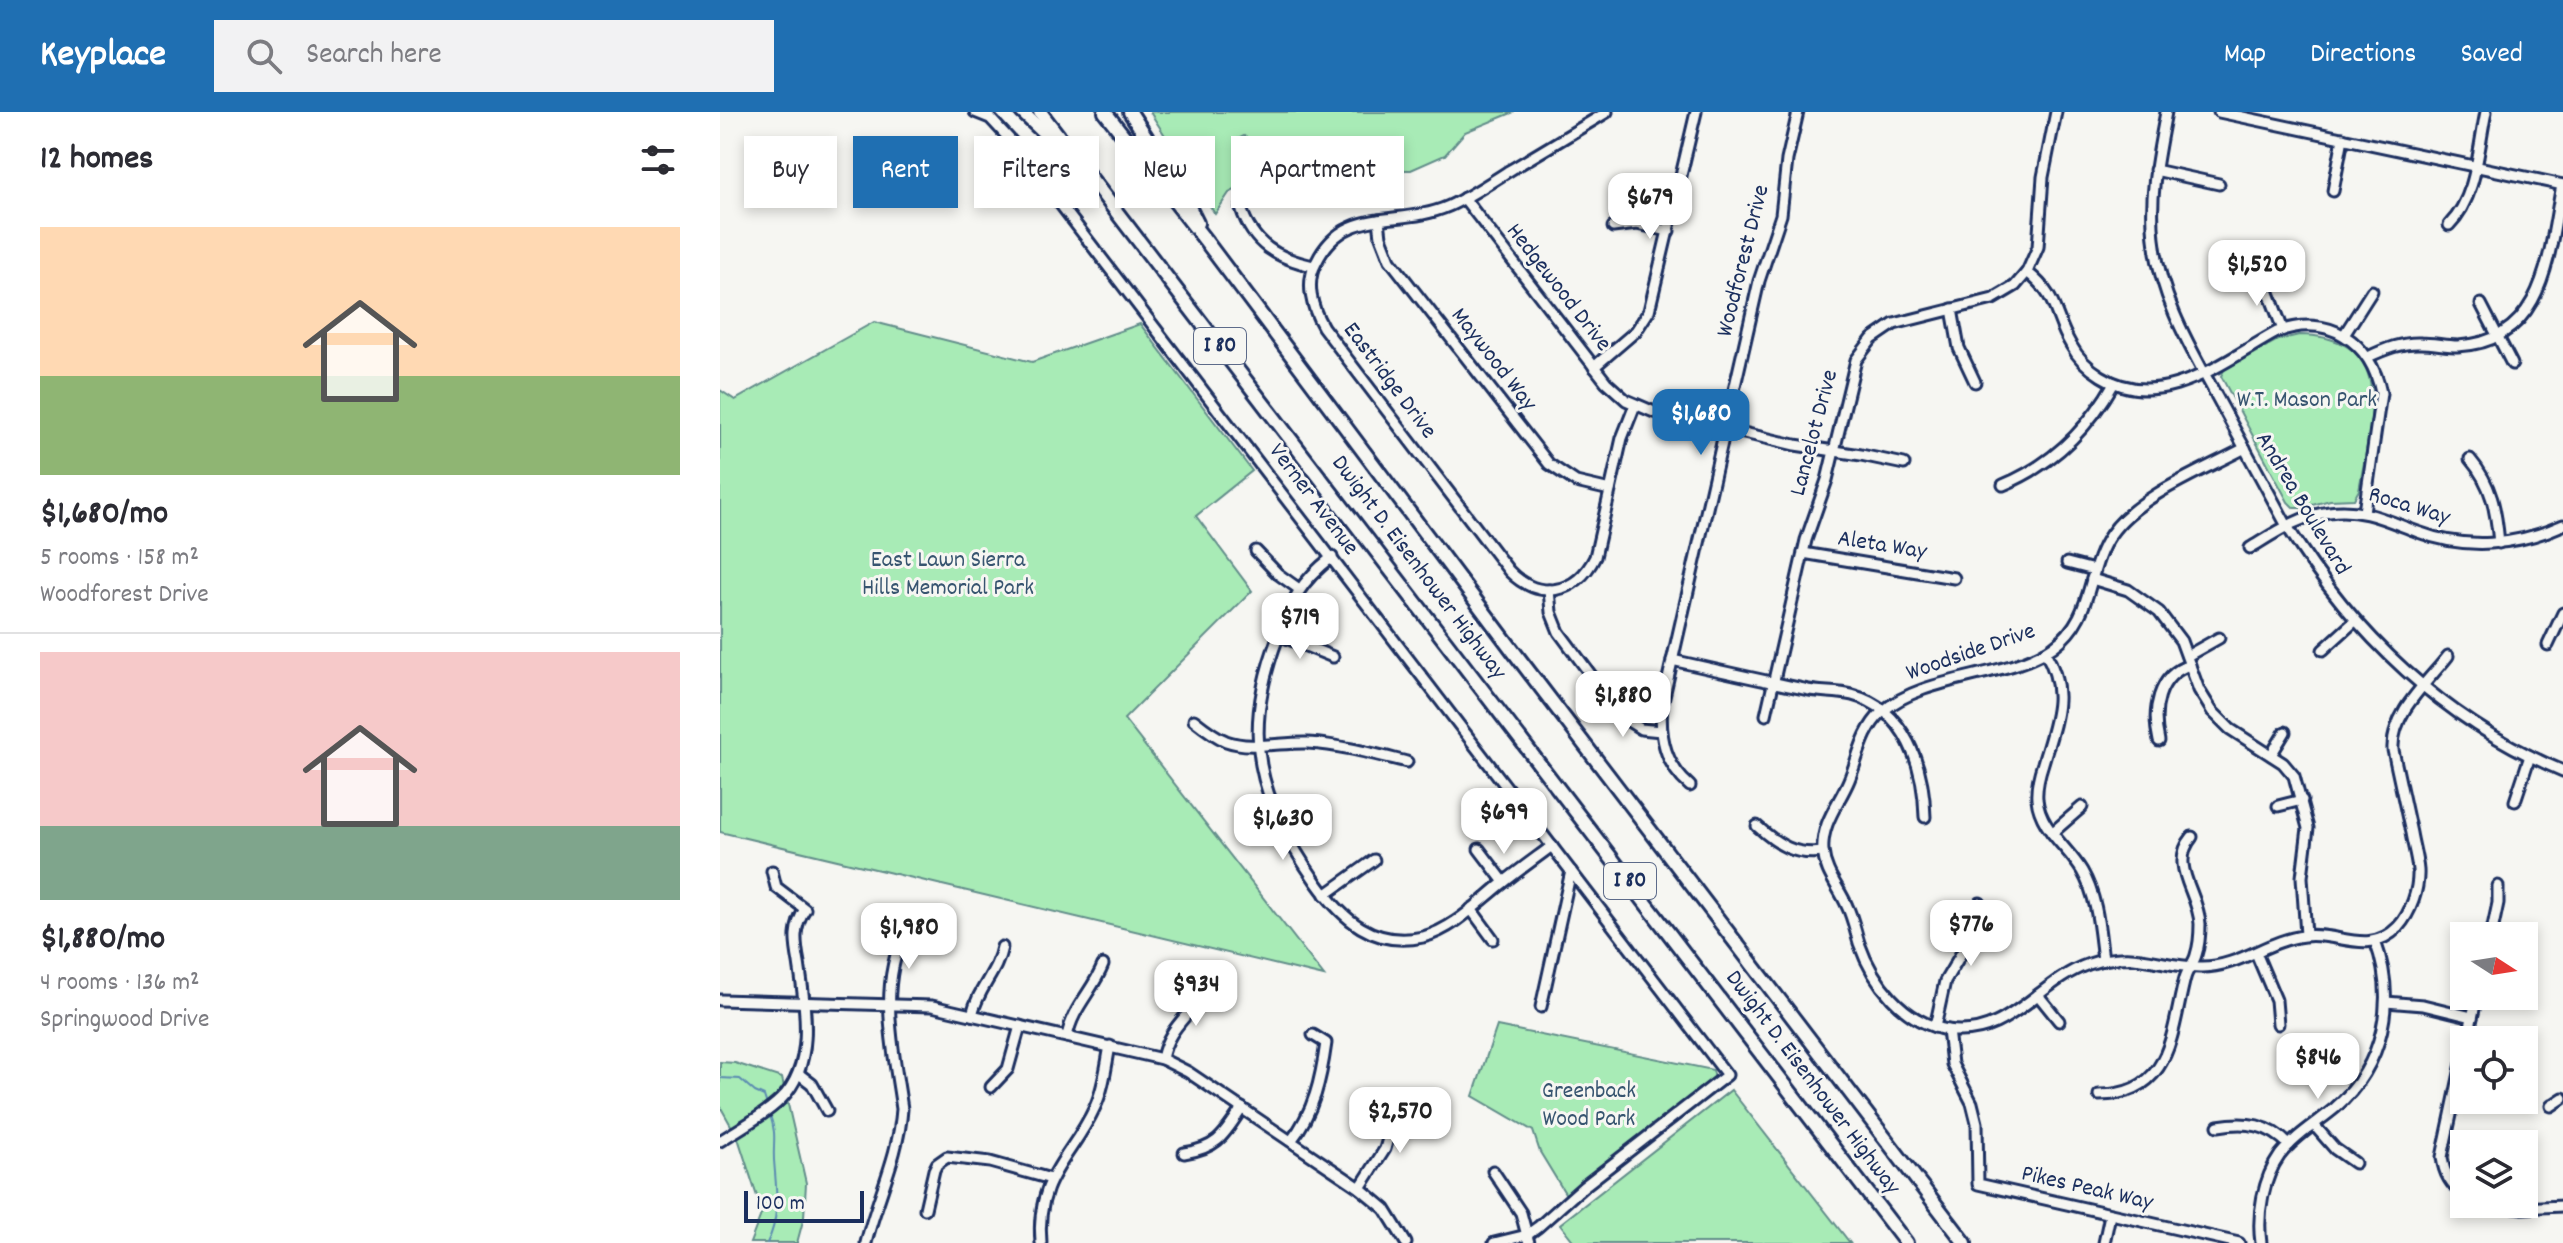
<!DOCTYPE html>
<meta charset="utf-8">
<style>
:root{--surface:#fff;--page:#f2f2f3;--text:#2b2b33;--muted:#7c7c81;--line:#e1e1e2;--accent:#1f6fb2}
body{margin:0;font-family:Dekko,sans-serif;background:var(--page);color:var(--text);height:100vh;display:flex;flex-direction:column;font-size:30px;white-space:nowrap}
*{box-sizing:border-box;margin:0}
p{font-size:26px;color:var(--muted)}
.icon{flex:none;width:44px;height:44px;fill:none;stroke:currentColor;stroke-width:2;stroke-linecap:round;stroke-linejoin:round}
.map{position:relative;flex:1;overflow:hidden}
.side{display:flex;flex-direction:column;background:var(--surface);width:720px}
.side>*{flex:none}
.hud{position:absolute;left:24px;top:24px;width:760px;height:72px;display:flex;gap:16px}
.needle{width:52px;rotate:102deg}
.buttons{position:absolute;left:1730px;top:810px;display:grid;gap:16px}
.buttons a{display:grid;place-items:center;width:88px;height:88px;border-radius:0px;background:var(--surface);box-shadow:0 4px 12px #0003;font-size:40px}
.scale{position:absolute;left:24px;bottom:20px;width:120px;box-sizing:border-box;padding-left:8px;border:4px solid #1b2f5e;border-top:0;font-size:22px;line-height:28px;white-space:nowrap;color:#1b2f5e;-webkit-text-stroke:6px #f6f6f2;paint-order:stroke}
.price{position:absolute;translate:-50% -68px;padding:0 18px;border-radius:16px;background:#fff;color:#222;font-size:26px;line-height:52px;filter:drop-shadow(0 2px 4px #0008)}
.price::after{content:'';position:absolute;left:50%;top:48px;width:24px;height:18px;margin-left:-12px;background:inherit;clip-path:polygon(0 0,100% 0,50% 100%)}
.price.active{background:var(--accent);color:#fff}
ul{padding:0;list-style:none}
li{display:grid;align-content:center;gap:16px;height:424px;padding:0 40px}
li+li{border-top:2px solid var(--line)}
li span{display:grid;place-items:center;height:248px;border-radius:0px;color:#555}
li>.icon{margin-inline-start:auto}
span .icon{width:144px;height:144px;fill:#fffc;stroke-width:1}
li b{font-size:34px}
h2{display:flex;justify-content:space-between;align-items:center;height:96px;padding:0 40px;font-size:34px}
.pill{padding:0 28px;border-radius:0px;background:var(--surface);box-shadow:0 4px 12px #0003;font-size:28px;line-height:72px}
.pill.active{background:var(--accent);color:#fff}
header{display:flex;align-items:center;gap:48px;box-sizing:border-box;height:112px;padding:0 40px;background:var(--accent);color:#fff}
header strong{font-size:38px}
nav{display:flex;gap:44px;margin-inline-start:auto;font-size:28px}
.search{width:560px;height:72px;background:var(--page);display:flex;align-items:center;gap:20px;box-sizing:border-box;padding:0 28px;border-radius:0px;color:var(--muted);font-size:30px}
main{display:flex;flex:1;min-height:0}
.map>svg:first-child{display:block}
.green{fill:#a8ebb6;stroke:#628d8a;stroke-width:2}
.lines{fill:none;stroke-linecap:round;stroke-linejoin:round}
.stream{stroke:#5c8cb1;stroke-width:2}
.minor-casing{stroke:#1b2f5e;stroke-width:15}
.highway-casing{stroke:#1b2f5e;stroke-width:18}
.minor{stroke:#f6f6f2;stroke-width:9}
.highway{stroke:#f6f6f2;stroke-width:12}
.labels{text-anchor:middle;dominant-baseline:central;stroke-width:6;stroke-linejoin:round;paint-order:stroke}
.shield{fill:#f6f6f2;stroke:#5d6b8a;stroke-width:2}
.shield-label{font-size:22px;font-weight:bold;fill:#1b2f5e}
.street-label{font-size:24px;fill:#1b2f5e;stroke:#f6f6f2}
.park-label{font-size:24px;fill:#375570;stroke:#f6f6f2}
</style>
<header>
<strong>Keyplace</strong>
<div class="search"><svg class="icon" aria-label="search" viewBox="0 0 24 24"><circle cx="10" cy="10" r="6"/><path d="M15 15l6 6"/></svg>Search here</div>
<nav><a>Map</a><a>Directions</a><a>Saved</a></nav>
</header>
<main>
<section class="side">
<h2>12 homes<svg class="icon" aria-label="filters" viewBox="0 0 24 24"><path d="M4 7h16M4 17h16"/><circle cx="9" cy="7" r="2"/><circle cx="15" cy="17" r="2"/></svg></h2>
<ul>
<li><span style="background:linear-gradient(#ffd9b3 60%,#8fb573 0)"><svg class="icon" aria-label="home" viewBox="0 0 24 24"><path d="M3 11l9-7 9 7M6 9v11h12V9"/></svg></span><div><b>$1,680/mo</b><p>5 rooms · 158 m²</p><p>Woodforest Drive</p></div></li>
<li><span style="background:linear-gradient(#f6c9c9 70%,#7fa58c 0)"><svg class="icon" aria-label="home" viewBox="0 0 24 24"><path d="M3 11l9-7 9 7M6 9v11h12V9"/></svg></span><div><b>$1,880/mo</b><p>4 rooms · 136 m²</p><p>Springwood Drive</p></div></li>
</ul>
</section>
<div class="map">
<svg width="1843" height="1131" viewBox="0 0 1843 1131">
<rect width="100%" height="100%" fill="#f6f6f2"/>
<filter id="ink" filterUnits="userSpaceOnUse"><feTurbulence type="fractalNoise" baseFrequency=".0125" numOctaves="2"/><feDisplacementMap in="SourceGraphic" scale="16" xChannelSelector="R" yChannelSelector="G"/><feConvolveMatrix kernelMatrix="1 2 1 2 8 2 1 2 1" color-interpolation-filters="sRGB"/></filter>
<g filter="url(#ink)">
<g class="green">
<polygon points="430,0 794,0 745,20 725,43 691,58 571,57 524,24 518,27 519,76 509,81 495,102"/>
<polygon points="154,210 312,250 420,212 532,359 476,404 532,479 404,607 604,864 0,720 0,278 15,288"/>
<path d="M1579,223C1680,224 1650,312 1639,378L1634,387L1610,388L1582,396H1574L1568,390L1501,264L1504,258L1558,228Z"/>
<polygon points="777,914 993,958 996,971 848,1086 820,1040 813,1019 753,984"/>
<polygon points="0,950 15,951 62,966 86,1071 84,1105 77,1131 30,1131 42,1100 18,1026 0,994"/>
<polygon points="1011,978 1130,1131 855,1131 840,1112"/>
</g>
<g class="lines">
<g class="stream">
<polyline points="0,966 20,967 35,980 44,984 47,993"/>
<path d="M47,1131C61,1104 56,1076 54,1048C53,1028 57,1024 50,1003"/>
</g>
<g class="minor-casing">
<g id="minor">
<polyline points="255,0 270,6 295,33 1007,963 863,1075 818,1115 807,1123 774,1131"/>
<path d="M887,0C854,20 821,40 787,60C768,72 749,85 729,94C679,116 624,92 596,151C585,171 592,196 603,215L789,459C818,489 856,483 875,445L902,326L915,293"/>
<path d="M1446,0C1438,43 1429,83 1434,127C1440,185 1470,235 1497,285C1520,328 1544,371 1567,414C1633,522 1725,610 1843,659"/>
<polyline points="1499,0 1843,73"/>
<polyline points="1435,58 1499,72"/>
<polyline points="1613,79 1623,26"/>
<polyline points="744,86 886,270 906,288 934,300 1075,333 1141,343 1184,352"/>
<path d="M521,96C533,133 557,146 593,154"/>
<polyline points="659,108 661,125 670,148 829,352 856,370 890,378"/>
<path d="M1729,113C1757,85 1758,37 1766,0"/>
<polyline points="893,115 917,112 949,119"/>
<path d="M1307,160C1339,185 1333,203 1351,233C1358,246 1368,256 1381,264C1441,302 1505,248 1557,220C1608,201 1651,229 1661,281L1644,400"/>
<polyline points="1542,162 1563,218"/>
<polyline points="1761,192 1792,252"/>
<polyline points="1232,197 1239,236 1255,270"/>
<polyline points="1624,223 1652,179"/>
<path d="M1648,245C1665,237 1682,230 1701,231C1713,231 1726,234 1738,234C1826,230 1829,139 1842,73"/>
<polyline points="874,255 916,219 929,199 976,0"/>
<path d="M1525,336C1484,358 1417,384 1391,422C1365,460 1375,505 1333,535C1287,567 1205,562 1162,600C1142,619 1139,644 1129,668C1119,692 1101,711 1103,739C1105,761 1119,775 1127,794C1133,806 1135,818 1139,831C1153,871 1183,910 1227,918C1288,928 1318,869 1369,852C1417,836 1439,856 1482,855C1519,855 1548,828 1584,824C1617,819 1649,845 1678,815C1691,801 1699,777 1698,758C1697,746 1693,733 1691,721C1685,693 1679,666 1673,638C1671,601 1707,571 1728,544"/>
<path d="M1750,347C1772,373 1776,398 1779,431"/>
<path d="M1283,373C1332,353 1368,317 1394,271"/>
<path d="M1530,436C1555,421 1579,404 1609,400C1642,395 1668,409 1698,420C1745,438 1797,434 1843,413"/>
<polyline points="536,439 558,462 579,477"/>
<polyline points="1083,441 1234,466"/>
<path d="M612,445C579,471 573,487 558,525C520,624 538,686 596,770C622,807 654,836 703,825C734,817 759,790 783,771C799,758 816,746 832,734"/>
<polyline points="1347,451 1374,458"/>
<polyline points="1372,467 1408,478 1439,500 1461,529 1479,578 1492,599 1510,617 1563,651 1574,664 1588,716 1582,765 1586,823"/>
<polyline points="829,478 831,500 839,520 902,605 921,617 941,619"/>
<polyline points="559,523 613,545"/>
<polyline points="1828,533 1843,501"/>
<polyline points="1603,538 1635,509"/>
<path d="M1325,540C1349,580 1335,610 1323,651C1319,663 1316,674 1317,687C1320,717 1348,735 1362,759C1378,787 1379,817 1383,848"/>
<polyline points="1467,544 1499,526"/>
<path d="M952,548C996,558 1040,568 1084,577C1100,581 1116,579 1132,583C1186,597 1204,655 1205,705"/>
<polyline points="1046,603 1086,428 1107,368 1136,248 1152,227 1174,212 1273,187 1295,174 1307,160 1318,135 1323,65 1336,0"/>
<path d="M474,608C484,616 494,624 506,629C531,638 561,630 588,631C621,633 654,642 687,650"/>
<path d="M1439,629C1432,600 1437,563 1470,553"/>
<polyline points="1551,643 1565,620"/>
<path d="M970,674C945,653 939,624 942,593L1039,169L1061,103L1067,48L1078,0"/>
<polyline points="1795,689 1810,644"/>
<polyline points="1558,694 1582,688"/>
<path d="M1037,714C1058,733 1075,744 1103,740"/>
<polyline points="1332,721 1362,695"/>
<polyline points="759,737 784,770"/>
<polyline points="605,783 654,748"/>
<polyline points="751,797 773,827"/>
<polyline points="1771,824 1778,791 1778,774"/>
<polyline points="1536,841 1556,888 1558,912"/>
<polyline points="1318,883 1339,909"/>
<polyline points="0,888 212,894 442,947 468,960 640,1076 665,1097 686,1131"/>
<polyline points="1666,890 1703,893 1752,905"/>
<polyline points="821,895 851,759"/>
<path d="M252,903C258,876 277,861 282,835"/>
<polyline points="1215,915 1225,869 1251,825 1260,791"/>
<polyline points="1228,918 1232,952 1252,991 1257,1011 1258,1072 1519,1131"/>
<path d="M347,925C352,896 373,879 383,853"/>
<polyline points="1747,928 1757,884"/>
<path d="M1744,942L1722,1045C1724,1062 1731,1073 1744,1084"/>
<path d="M442,947C448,914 471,904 486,876"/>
<polyline points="79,962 92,972 107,999"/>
<polyline points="271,975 288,957 300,914"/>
<path d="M1379,983C1453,983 1451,919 1465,866C1467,858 1474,851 1476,843C1479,834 1480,822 1480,812C1479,781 1448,754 1472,725"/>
<polyline points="1831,994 1843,986"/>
<polyline points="1594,1013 1615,1037 1635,1051"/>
<path d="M1498,1014C1526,1009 1549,1012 1569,1033"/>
<path d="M0,1029C20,1016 44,1004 61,987C96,953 85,893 79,851C75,830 73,815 85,797L56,775L52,759"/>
<path d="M571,1029C594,1000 601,967 606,931L593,923"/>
<path d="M464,1041C498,1036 504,1023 522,996"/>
<polyline points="773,1059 801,1101 809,1131"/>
<polyline points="640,1076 665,1037 678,991"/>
<polyline points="1771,1092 1803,1096 1843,1094"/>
<polyline points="205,1097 214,1058 217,1052 227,1045 270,1050 331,1067"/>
<path d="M146,1131C157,1086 179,1043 182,997C174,940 157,875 185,820"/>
<path d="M321,1131C315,1065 352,1046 375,995C384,976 386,954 390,934"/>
<polyline points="1384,1131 1390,1103"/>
<path d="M1541,1131C1537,1102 1543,1067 1560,1043C1575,1024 1597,1011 1615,996C1664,953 1677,888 1655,829"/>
</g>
</g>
<g class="highway-casing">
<g id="highway">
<polyline points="302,0 340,36"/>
<polyline points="320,0 1186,1131"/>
<polyline points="385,0 485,128 800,548 1245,1131"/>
<polyline points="410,0 461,79 477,111"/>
</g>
</g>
<use href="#minor" class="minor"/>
<use href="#highway" class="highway"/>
</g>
</g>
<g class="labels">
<g class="shield">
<rect x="474" y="216" width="52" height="36" rx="6"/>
<rect x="884" y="751" width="52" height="36" rx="6"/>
</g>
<g class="shield-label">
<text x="500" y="234">I 80</text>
<text x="910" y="769">I 80</text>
</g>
<g class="street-label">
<text transform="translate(1024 149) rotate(-76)">Woodforest Drive</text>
<text transform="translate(838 176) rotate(52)">Hedgewood Drive</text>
<text transform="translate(773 248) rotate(52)">Maywood Way</text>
<text transform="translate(669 269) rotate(53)">Eastridge Drive</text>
<text transform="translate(1095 321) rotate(-75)">Lancelot Drive</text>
<text transform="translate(593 388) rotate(53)">Verner Avenue</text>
<text transform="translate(1582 392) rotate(59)">Andrea Boulevard</text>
<text transform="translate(1689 395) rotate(17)">Roca Way</text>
<text transform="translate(1162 434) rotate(9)">Aleta Way</text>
<text transform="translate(698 456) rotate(53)">Dwight D. Eisenhower Highway</text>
<text transform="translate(1251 541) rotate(-19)">Woodside Drive</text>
<text transform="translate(1092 971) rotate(53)">Dwight D. Eisenhower Highway</text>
<text transform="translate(1367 1077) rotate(13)">Pikes Peak Way</text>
</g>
<g class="park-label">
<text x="1587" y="289">W.T. Mason Park</text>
<text x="228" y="449">East Lawn Sierra<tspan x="228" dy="28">Hills Memorial Park</tspan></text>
<text x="869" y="980">Greenback<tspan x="869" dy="28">Wood Park</tspan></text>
</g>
</g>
</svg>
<div class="buttons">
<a><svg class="needle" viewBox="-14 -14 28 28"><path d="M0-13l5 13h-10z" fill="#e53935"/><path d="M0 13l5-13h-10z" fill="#7c7c81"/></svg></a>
<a><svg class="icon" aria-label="locate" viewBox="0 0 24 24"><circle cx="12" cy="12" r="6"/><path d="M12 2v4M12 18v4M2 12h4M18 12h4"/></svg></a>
<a><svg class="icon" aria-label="layers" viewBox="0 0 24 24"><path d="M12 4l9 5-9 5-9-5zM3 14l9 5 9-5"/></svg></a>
</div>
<div class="scale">100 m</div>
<b class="price" style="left:930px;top:129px">$679</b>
<b class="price" style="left:1537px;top:196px">$1,520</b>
<b class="price active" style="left:981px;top:345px">$1,680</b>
<b class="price" style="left:580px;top:549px">$719</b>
<b class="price" style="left:903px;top:627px">$1,880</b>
<b class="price" style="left:784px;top:744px">$699</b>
<b class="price" style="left:563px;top:750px">$1,630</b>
<b class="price" style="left:1251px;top:856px">$776</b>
<b class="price" style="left:189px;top:859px">$1,980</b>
<b class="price" style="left:476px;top:916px">$934</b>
<b class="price" style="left:1598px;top:989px">$846</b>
<b class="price" style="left:680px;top:1043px">$2,570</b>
<div class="hud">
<a class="pill">Buy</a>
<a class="pill active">Rent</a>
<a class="pill">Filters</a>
<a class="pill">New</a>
<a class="pill">Apartment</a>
</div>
</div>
</main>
